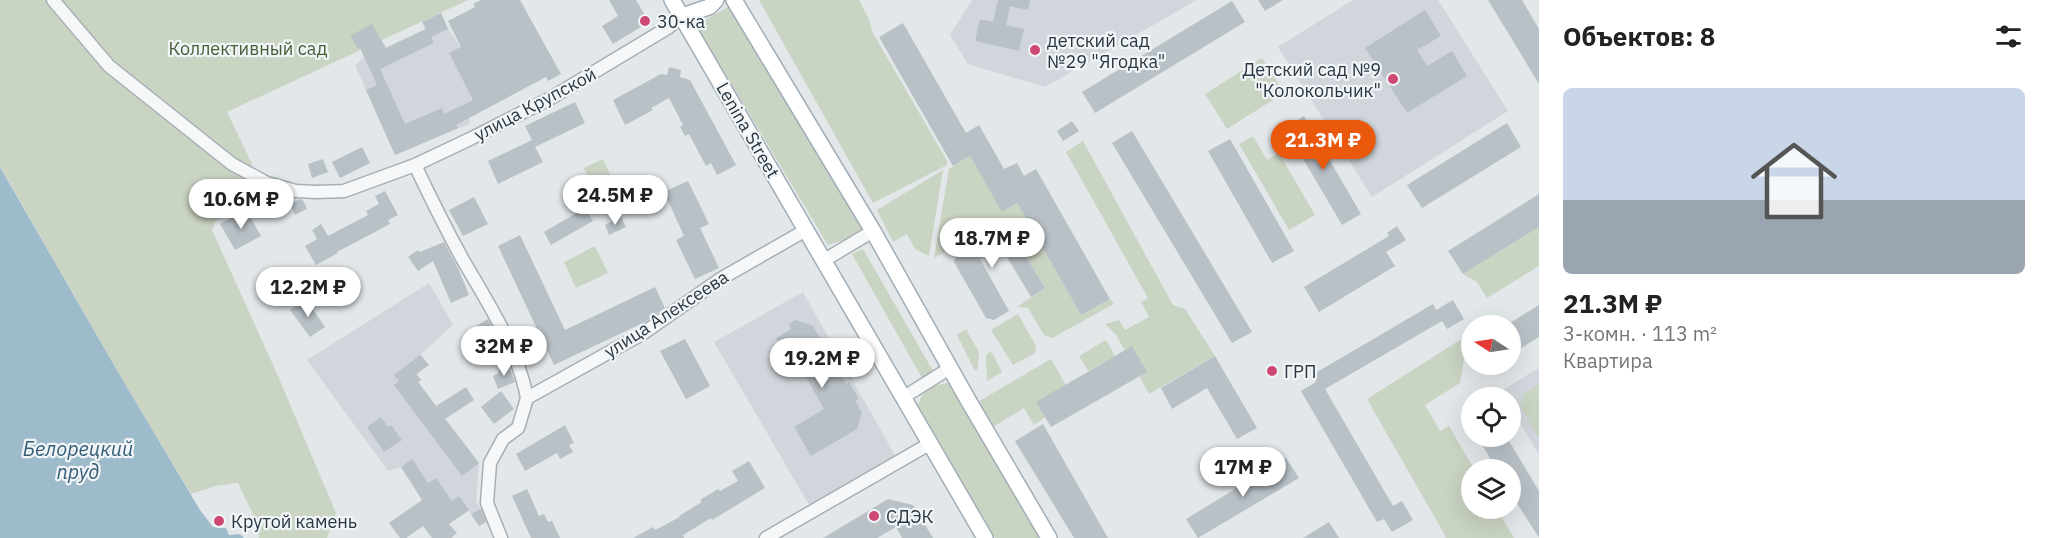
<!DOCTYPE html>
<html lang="ru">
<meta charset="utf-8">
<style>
:root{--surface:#fff;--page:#f6f6f6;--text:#222;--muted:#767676;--accent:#ea580c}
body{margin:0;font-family:"IBM Plex Sans",sans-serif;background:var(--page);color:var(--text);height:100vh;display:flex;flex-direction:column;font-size:22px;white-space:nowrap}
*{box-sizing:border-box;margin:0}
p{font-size:20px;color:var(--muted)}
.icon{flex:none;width:33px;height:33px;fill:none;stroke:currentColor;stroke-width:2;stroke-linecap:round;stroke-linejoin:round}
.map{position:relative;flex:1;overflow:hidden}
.panel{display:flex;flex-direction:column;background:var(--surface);width:510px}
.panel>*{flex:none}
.needle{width:39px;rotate:282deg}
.fabs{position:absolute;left:1461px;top:315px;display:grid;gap:12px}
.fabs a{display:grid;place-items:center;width:60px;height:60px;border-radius:50%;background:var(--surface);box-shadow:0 6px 24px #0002;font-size:30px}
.price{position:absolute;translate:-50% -51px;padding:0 14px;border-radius:21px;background:#fff;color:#222;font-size:20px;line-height:39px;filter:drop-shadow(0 2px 3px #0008)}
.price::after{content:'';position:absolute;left:50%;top:36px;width:18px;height:14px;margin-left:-9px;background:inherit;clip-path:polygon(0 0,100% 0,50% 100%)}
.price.selected{background:var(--accent);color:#fff}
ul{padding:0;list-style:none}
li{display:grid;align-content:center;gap:12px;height:318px;padding:0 24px}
li span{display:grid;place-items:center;height:186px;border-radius:9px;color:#555}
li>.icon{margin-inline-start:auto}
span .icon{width:108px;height:108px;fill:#fffc;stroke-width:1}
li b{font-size:26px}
h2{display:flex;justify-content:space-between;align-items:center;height:72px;padding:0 24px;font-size:26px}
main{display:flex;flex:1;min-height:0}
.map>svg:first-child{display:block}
.built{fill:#d0d6dc}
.green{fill:#cad4c3}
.water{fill:#9dbbca}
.building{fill:#b9c1c7}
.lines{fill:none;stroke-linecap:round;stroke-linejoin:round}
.minor-casing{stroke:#a7afb4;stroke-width:15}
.major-casing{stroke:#a1adb6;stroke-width:18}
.minor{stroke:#f5f7f8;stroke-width:12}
.major{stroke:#fff;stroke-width:15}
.poi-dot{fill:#ce4874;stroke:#f1f5f7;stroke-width:2}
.labels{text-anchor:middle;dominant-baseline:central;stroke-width:4.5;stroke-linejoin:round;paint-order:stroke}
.poi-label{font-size:18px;fill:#2a3742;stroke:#f1f5f7;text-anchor:start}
.park-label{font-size:18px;fill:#455e37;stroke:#f1f5f7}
.street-label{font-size:18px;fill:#2a3742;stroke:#f1f5f7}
.water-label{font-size:20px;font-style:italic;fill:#345d76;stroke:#f1f5f7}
</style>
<main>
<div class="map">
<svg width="1539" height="538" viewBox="0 0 1539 538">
<rect width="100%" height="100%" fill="#e2e7ea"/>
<g class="built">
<polygon points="972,0 1197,0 1045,87 968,64 950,35"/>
<polygon points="1353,0 1438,0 1508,111 1372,197 1278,47"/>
<polygon points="441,13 448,29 461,47 473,100 462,105 471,123 395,155 355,65 364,58 425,29 422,22"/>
<polygon points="429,283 453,325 421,354 429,365 417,374 421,380 418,382 479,463 476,502 488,520 479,526 469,511 451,522 429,509 401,467 388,471 307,360"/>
<polygon points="803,292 896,457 809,505 714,342"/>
<polygon points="1539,368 1539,455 1511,407 1510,398 1505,397 1501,391"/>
</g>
<g class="green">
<polygon points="0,0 468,0 227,112 252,164 240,207 216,220 212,230 278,376 336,513 327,538 259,538 257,523 238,483 215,486 191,494 115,367 0,166"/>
<polygon points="759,0 859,0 868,17 873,33 947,161 947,165 873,203"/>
<polygon points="728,7 864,227 851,238 828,245 696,25"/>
<polygon points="1262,58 1284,93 1227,129 1205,94"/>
<polygon points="1253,136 1267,160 1279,153 1315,215 1289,230 1239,144"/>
<polygon points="1083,141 1173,305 1185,309 1215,356 1149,394 1116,335 1105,324 1119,320 1125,330 1149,317 1141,302 1148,298 1066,152"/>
<polygon points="970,156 1002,211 1017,203 1081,315 1110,299 1114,304 1052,338 1044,335 1028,308 1017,307 1045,288 1024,253 1019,256 1000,222 934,258 949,169"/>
<polygon points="603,159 612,179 594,188 584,168"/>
<polygon points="943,170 929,256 915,249 907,234 893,242 877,210"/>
<polygon points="1539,227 1539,266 1487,298 1477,282 1463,274"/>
<polygon points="595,246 608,273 576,288 564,262"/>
<polygon points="863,249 933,371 922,378 852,254"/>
<polygon points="1018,314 1036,346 1035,353 1013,365 991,330"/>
<polygon points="966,329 979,352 978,368 975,371 957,335"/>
<polygon points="1468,335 1460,383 1425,405 1440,431 1449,426 1474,469 1472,470 1472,508 1497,509 1514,538 1445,538 1446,537 1367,399"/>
<polygon points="1106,340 1115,356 1088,371 1079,356"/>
<polygon points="991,351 1002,372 987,381 986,355"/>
<polygon points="1051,359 1066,385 1045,417 1034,425 1024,408 990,429 976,403"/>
<path d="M951,382L1041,538H995L918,405C924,387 934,386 951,382Z"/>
<polygon points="1539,385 1539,438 1520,406 1524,393"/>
</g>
<polygon class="water" points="0,167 115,367 200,510 213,527 226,528 229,535 240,534 244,538 0,538"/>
<g class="building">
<polygon points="481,0 520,0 561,74 548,81 546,77 456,125 458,128 395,155 366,90 377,85 360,48 358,49 350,36 372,24 386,48 426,29 422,22 441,13 448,29 431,37 434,43 380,69 405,124 442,108 444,114 473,100 449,53 461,47 448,21 475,7 473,4"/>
<polygon points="609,0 636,0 649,22 613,44 602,26 618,16"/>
<polygon points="998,0 1030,0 1028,10 1010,6 1006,25 1024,29 1019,51 975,41 980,19 993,22"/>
<polygon points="1258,0 1283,0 1265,11"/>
<polygon points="1488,0 1522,0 1539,29 1539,84"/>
<polygon points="1232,1 1245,22 1095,113 1082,92"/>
<polygon points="1425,10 1441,36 1417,50 1427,66 1452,51 1467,76 1407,113 1365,48"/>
<polygon points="903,23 966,133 979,125 1004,169 1017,163 1024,176 1036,169 1110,299 1081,315 1017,203 1002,212 970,156 953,166 879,37"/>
<polygon points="669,67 681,70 680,77 690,80 736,165 717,175 711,163 706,166 689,134 685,136 680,127 683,125 669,98 651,108 653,110 625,125 613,100 661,74 667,75"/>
<polygon points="575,102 585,123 535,147 543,162 498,184 488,161 532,140 525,126"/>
<polygon points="1304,116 1361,214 1342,225 1285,128"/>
<polygon points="1072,121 1079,131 1063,141 1057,131"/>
<polygon points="1507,123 1521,147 1422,208 1407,185"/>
<polygon points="1132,131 1252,332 1232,343 1112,143"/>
<polygon points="1230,139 1294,251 1272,263 1208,151"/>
<polygon points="362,147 370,163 340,178 332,162"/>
<polygon points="323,159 328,172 312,178 308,164"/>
<polygon points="688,181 709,224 700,228 719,268 695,279 676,240 684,236 664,192"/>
<polygon points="385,191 398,215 388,220 390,224 337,252 338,253 316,265 305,246 317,239 312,230 321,224 328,236 368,215 366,211 379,204 375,196"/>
<polygon points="1539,194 1539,227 1463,274 1448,251"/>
<polygon points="474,197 488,224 463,236 449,210"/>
<polygon points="300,199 303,200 307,209 295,215 290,204"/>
<polygon points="585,208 593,221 551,245 544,232"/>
<polygon points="246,209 261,236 235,250 220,224"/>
<polygon points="621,217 626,227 609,235 605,225"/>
<polygon points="1000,222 1019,256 1024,253 1045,288 1031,297 1001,247 980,259 1009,311 994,320 986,318 954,262 956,257 951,249"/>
<polygon points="1397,226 1406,240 1386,252 1395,266 1319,312 1304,287 1389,236 1387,233"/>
<polygon points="520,235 565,330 655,287 665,308 645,322 554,365 498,246"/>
<polygon points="444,242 458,268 469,295 451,303 433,261 418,271 408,257 418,250 420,252"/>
<polygon points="280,272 288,283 274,294 266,283"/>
<polygon points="306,299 325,327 310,337 290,310"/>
<polygon points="1453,300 1464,319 1447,329 1442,321 1325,389 1393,506 1402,501 1413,520 1392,532 1384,519 1377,522 1301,391 1316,382 1312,375 1433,304 1436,310"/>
<polygon points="1539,305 1539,337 1510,355 1510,323"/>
<polygon points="488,319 497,337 476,349 466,332"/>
<polygon points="796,320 813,326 846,384 849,382 859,399 855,401 862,412 857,429 811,456 794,427 824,409 792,352 786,355 776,338 791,329 789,324"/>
<polygon points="685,339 710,386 686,399 660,351"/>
<polygon points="1132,346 1147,372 1051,427 1036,402"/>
<polygon points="420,355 429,365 416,374 421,380 418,382 436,406 466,387 474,400 445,419 479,463 462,476 394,385 399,381 394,375"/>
<polygon points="1215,356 1257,428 1237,439 1207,388 1172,409 1161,388"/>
<polygon points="509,365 515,382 498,389 493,376 499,373 498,370"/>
<polygon points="501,391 514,409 494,424 481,407"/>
<polygon points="381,417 388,427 391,425 402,440 384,452 367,427"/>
<polygon points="1043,424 1108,538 1074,538 1015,441"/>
<polygon points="565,425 574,443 569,445 573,452 560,459 557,453 525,471 516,454"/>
<polygon points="1477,436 1506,436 1539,491 1539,538 1510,492 1510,470 1497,470"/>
<polygon points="1286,458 1299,478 1198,538 1186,519"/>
<polygon points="412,459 428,483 436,478 452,501 459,496 469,510 449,524 457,533 451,538 432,538 423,526 406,538 400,538 389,523 422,500 401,467"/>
<polygon points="749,461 765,488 712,520 711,518 683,535 684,538 633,538 653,527 655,530 680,517 679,516 702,502 700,500 718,489 720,491 738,481 732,471"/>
<polygon points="527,489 539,516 544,514 548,522 552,521 560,538 531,538 512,496"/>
<polygon points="888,499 913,505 933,538 902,538 896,527 877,538 823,538"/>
<polygon points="481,509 486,522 479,526 471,514"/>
<polygon points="1329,522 1339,538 1303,538"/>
</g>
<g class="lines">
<g class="minor-casing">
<g id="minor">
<polyline points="53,0 109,66 232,164 267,183 296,191 317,192 344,191 415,165 472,138 551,98 669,27 682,16"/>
<path d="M415,165C430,197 446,229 463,260C488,303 518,349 527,398L642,334L722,278L806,230"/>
<polyline points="823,261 873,231"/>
<polyline points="904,397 950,368"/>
<polyline points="501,538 487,503 490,463 503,439 518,428 527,398"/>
<polyline points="766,538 931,443"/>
</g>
</g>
<g class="major-casing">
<g id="major">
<polyline points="672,0 985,538"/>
<polyline points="734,0 873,231 968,400 1049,538"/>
<polyline points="682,16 709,7 716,0"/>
</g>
</g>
<use href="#minor" class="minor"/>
<use href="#major" class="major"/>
</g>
<g class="poi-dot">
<circle cx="645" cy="21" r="6"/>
<circle cx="1035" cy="50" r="6"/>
<circle cx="1393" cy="79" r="6"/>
<circle cx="1272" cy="371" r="6"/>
<circle cx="874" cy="516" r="6"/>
<circle cx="219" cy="521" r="6"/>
</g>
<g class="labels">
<g class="poi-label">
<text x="657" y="21">30-ка</text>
<text x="1047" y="40">детский сад<tspan x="1047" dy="21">№29 "Ягодка"</tspan></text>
<text x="1381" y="69" text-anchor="end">Детский сад №9<tspan x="1381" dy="21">"Колокольчик"</tspan></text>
<text x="1284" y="371">ГРП</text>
<text x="886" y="516">СДЭК</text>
<text x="231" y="521">Крутой камень</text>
</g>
<g class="park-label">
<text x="248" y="48">Коллективный сад</text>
</g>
<g class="street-label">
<text transform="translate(535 104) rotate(-28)">улица Крупской</text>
<text transform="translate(748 130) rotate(60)">Lenina Street</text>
<text transform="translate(666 314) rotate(-33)">улица Алексеева</text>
</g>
<g class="water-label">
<text x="78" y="448">Белорецкий<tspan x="78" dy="23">пруд</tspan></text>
</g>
</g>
</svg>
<div class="fabs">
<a><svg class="needle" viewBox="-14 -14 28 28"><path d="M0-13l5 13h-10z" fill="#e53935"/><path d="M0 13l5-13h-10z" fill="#767676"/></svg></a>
<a><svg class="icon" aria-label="locate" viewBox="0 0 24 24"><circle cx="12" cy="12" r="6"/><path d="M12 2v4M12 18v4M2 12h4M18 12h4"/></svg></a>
<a><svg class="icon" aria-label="layers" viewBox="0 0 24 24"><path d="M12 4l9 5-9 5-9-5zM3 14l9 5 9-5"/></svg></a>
</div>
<b class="price selected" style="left:1323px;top:171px">21.3M ₽</b>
<b class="price" style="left:615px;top:226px">24.5M ₽</b>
<b class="price" style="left:241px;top:230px">10.6M ₽</b>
<b class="price" style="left:992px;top:269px">18.7M ₽</b>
<b class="price" style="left:308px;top:318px">12.2M ₽</b>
<b class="price" style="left:504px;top:377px">32M ₽</b>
<b class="price" style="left:822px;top:389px">19.2M ₽</b>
<b class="price" style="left:1243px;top:498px">17M ₽</b>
</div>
<section class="panel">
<h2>Объектов: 8<svg class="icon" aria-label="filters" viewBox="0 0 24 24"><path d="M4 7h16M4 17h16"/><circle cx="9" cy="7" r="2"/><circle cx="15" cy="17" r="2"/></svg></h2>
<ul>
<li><span style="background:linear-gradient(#c9d6e8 60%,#9aa5b1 0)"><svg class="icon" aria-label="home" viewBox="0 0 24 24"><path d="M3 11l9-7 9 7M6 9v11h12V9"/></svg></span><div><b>21.3M ₽</b><p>3-комн. · 113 m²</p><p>Квартира</p></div></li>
</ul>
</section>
</main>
